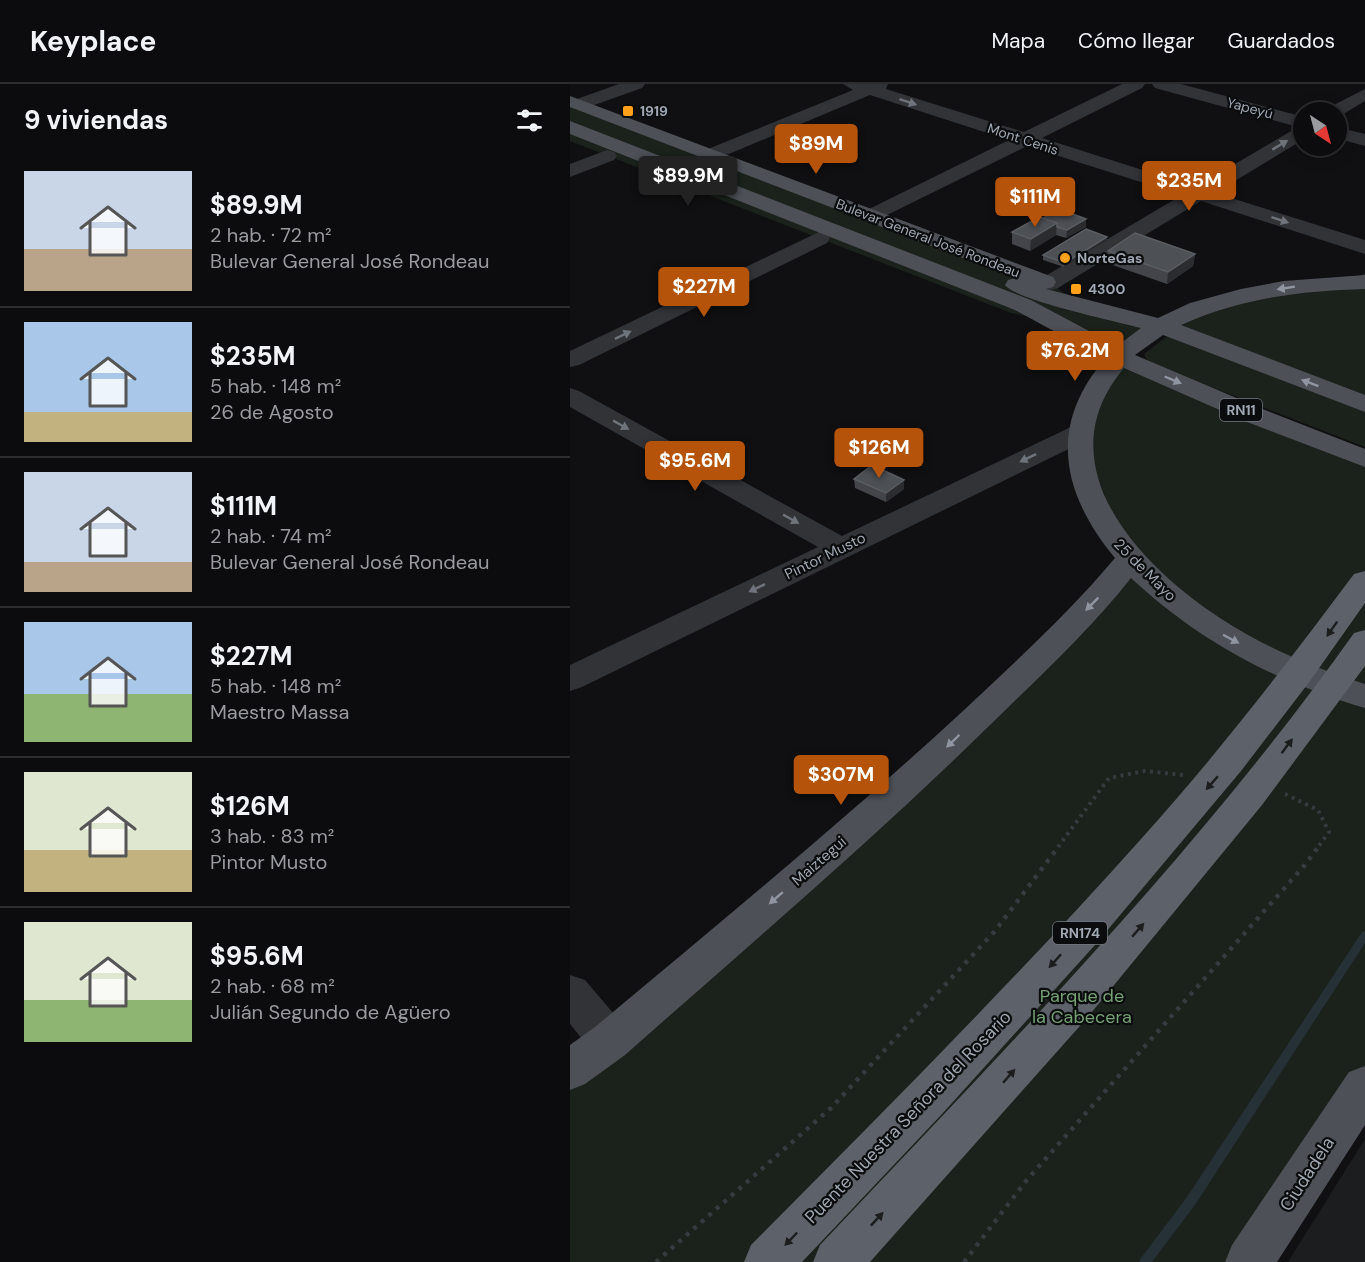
<!DOCTYPE html>
<html lang="es">
<meta charset="utf-8">
<style>
:root{--surface:#0c0c0e;--page:#151517;--text:#f1f3f6;--muted:#9a9b9e;--line:#2c2c2e;--accent:#b45309}
body{margin:0;font-family:"DM Sans",sans-serif;background:var(--page);color:var(--text);height:100vh;display:flex;flex-direction:column;font-size:22px;white-space:nowrap}
*{box-sizing:border-box;margin:0}
p{font-size:20px;color:var(--muted)}
.icon{flex:none;width:33px;height:33px;fill:none;stroke:currentColor;stroke-width:2;stroke-linecap:round;stroke-linejoin:round}
.map{position:relative;flex:1;overflow:hidden}
.side{display:flex;flex-direction:column;background:var(--surface);width:570px}
.side>*{flex:none}
.needle{width:39px;rotate:144deg}
.controls{position:absolute;left:723px;top:18px;display:grid;gap:12px}
.controls a{display:grid;place-items:center;width:54px;height:54px;border-radius:50%;background:var(--surface);box-shadow:0 3px 15px #0003,0 0 0 2px var(--line);font-size:30px}
.price{position:absolute;translate:-50% -51px;padding:0 14px;border-radius:6px;background:var(--accent);color:#fff;font-size:20px;line-height:39px;filter:drop-shadow(0 2px 3px #0008)}
.price::after{content:'';position:absolute;left:50%;top:36px;width:18px;height:14px;margin-left:-9px;background:inherit;clip-path:polygon(0 0,100% 0,50% 100%)}
.price.current{background:#222;color:#fff}
ul{padding:0;list-style:none}
li{display:flex;align-items:center;gap:18px;height:150px;padding:0 24px}
li+li{border-top:2px solid var(--line)}
li span{display:grid;place-items:center;flex:none;width:168px;height:120px;border-radius:0px;color:#555}
li>.icon{margin-inline-start:auto}
span .icon{width:72px;height:72px;fill:#fffc;stroke-width:1}
li b{font-size:26px}
h2{display:flex;justify-content:space-between;align-items:center;height:72px;padding:0 24px;font-size:26px}
header{display:flex;align-items:center;gap:36px;box-sizing:border-box;height:84px;padding:0 30px;background:var(--surface);border-bottom:2px solid var(--line)}
header strong{font-size:28px}
nav{display:flex;gap:33px;margin-inline-start:auto;font-size:21px}
main{display:flex;flex:1;min-height:0}
.map>svg:first-child{display:block}
.built{fill:#1c1d1f}
.green{fill:#1a221b}
.lines{fill:none;stroke-linecap:round;stroke-linejoin:round}
.stream{fill:#263037;fill-rule:evenodd}
.path-far1{stroke:#373a3e;stroke-width:4;stroke-dasharray:3 4.5;stroke-linecap:butt}
.path{stroke:#373a3e;stroke-width:4.5;stroke-dasharray:4 6;stroke-linecap:butt}
.minor{fill:#313337;fill-rule:evenodd}
.major{fill:#4d5057;fill-rule:evenodd}
.highway{fill:#5d6169;fill-rule:evenodd}
.wall{fill:#43454a}
.shaded-wall{fill:#2a2c2f}
.building{fill:#4d5055;stroke:#5a5e64;stroke-width:1.5}
.oneway{fill:#6e737c}
.oneway2{fill:#8f96a1}
.oneway3{fill:#1b1d1f}
.poi-dot{fill:#ffa11b;stroke:#0b0c0d;stroke-width:2}
.labels{text-anchor:middle;dominant-baseline:central;stroke-width:4.5;stroke-linejoin:round;paint-order:stroke}
.far-street-label{font-size:14px;fill:#a0a8b4;stroke:#0b0c0d}
.far-poi-label{font-size:14px;font-weight:bold;fill:#a0a8b4;stroke:#0b0c0d;text-anchor:start}
.shield{fill:#0b0c0d;stroke:#737982;stroke-width:1.5}
.shield-label{font-size:14px;font-weight:bold;fill:#a0a8b4}
.street-label{font-size:15px;fill:#a0a8b4;stroke:#0b0c0d}
.near-park-label{font-size:18px;fill:#76a175;stroke:#0b0c0d}
.near-street-label{font-size:18px;fill:#a0a8b4;stroke:#0b0c0d}
</style>
<header>
<strong>Keyplace</strong>
<nav><a>Mapa</a><a>Cómo llegar</a><a>Guardados</a></nav>
</header>
<main>
<section class="side">
<h2>9 viviendas<svg class="icon" aria-label="filters" viewBox="0 0 24 24"><path d="M4 7h16M4 17h16"/><circle cx="9" cy="7" r="2"/><circle cx="15" cy="17" r="2"/></svg></h2>
<ul>
<li><span style="background:linear-gradient(#c9d6e8 65%,#b9a48a 0)"><svg class="icon" aria-label="home" viewBox="0 0 24 24"><path d="M3 11l9-7 9 7M6 9v11h12V9"/></svg></span><div><b>$89.9M</b><p>2 hab. · 72 m²</p><p>Bulevar General José Rondeau</p></div></li>
<li><span style="background:linear-gradient(#a9c7e8 75%,#c2b280 0)"><svg class="icon" aria-label="home" viewBox="0 0 24 24"><path d="M3 11l9-7 9 7M6 9v11h12V9"/></svg></span><div><b>$235M</b><p>5 hab. · 148 m²</p><p>26 de Agosto</p></div></li>
<li><span style="background:linear-gradient(#c9d6e8 75%,#b9a48a 0)"><svg class="icon" aria-label="home" viewBox="0 0 24 24"><path d="M3 11l9-7 9 7M6 9v11h12V9"/></svg></span><div><b>$111M</b><p>2 hab. · 74 m²</p><p>Bulevar General José Rondeau</p></div></li>
<li><span style="background:linear-gradient(#a9c7e8 60%,#8fb573 0)"><svg class="icon" aria-label="home" viewBox="0 0 24 24"><path d="M3 11l9-7 9 7M6 9v11h12V9"/></svg></span><div><b>$227M</b><p>5 hab. · 148 m²</p><p>Maestro Massa</p></div></li>
<li><span style="background:linear-gradient(#dfe7d0 65%,#c2b280 0)"><svg class="icon" aria-label="home" viewBox="0 0 24 24"><path d="M3 11l9-7 9 7M6 9v11h12V9"/></svg></span><div><b>$126M</b><p>3 hab. · 83 m²</p><p>Pintor Musto</p></div></li>
<li><span style="background:linear-gradient(#dfe7d0 65%,#8fb573 0)"><svg class="icon" aria-label="home" viewBox="0 0 24 24"><path d="M3 11l9-7 9 7M6 9v11h12V9"/></svg></span><div><b>$95.6M</b><p>2 hab. · 68 m²</p><p>Julián Segundo de Agüero</p></div></li>
</ul>
</section>
<div class="map">
<svg width="795" height="1178" viewBox="0 0 795 1178">
<rect width="100%" height="100%" fill="#101012"/>
<polygon class="built" points="795,1055 795,1178 718,1178"/>
<g class="green">
<polygon points="0,17 480,199 511,221 591,242 603,234 774,198 795,189 795,320 591,242 550,273 795,375 795,1002 679,1178 0,1178 0,986 560,475 510,349 549,273 478,236 441,229 0,57"/>
<polygon points="596,253 604,254 795,326 795,363 587,282 577,276 574,270"/>
</g>
<g class="lines">
<polygon class="stream" points="795,847 795,859 625,1121 582,1178 569,1178 571,1174 617,1113 792,848"/>
<g class="path-far1">
<polyline points="715,710 748,726 759,748 748,763"/>
<polyline points="488,763 539,694 575,687 613,691"/>
</g>
<g class="path">
<polyline points="86,1178 261,1024 425,847 489,762"/>
<polyline points="394,1178 456,1097 734,782 749,762"/>
</g>
<g class="minor">
<polygon points="49,0 75,0 72,4 16,24 4,24 1,20 4,16"/>
<polygon points="273,0 318,0 316,5 454,48 552,0 575,0 572,4 472,54 626,103 728,43 585,4 582,0 611,0 734,33 734,55 645,109 795,156 795,170 631,117 488,204 480,206 472,204 469,199 472,194 612,111 457,62 307,136 300,138 293,136 290,132 293,128 439,56 300,11 147,75 133,75 130,71 133,67 283,6"/>
<polygon points="795,5 795,17 770,32 766,33 766,28 755,28 758,24"/>
<polygon points="766,43 795,50 795,62 766,54"/>
<polygon points="37,66 44,68 47,72 44,76 0,93 0,80"/>
<polygon points="249,148 257,149 260,154 257,159 9,281 0,283 0,267"/>
<polygon points="0,304 9,307 272,452 501,343 510,341 519,343 523,349 519,355 12,603 0,607 0,581 248,463 0,323"/>
<polygon points="0,891 15,896 55,943 61,957 55,971 40,976 25,971 0,940"/>
</g>
<g class="major">
<path d="M0,12L483,193L486,198L483,203L476,205L588,234L620,219L671,205L714,197L795,191V205C731,207 670,214 611,241L795,311V328L593,251L565,271L695,326L795,365V383L677,338L554,284C473,380 569,481 650,534C694,563 744,584 795,600V624C704,597 630,558 561,494C519,547 468,594 420,641C303,756 178,862 55,971L15,1000L0,1006V961L25,943C149,839 275,736 394,626C446,577 499,529 545,474C492,410 477,342 535,275L445,226L0,50V37L461,216L547,262L571,244C548,238 445,216 435,201L438,196L445,194L0,23Z"/>
<polygon points="795,982 795,1041 707,1178 655,1178 662,1161 779,988"/>
</g>
<g class="highway">
<path d="M795,487V519L740,597L671,687L525,861L372,1030L232,1178H174L181,1161C313,1028 446,895 571,755C647,671 716,581 784,490Z"/>
<path d="M795,546V582L692,721L517,934L300,1178H243L250,1161C435,965 627,770 784,549Z"/>
</g>
</g>
<g class="wall">
<polygon points="473,134 516,135 516,143 496,154 486,151 460,167 442,160 442,148"/>
<polygon points="537,153 537,157 494,183 473,176 473,171"/>
<polygon points="538,167 625,170 623,182 597,200 537,179"/>
<polygon points="284,395 334,396 334,405 316,418 285,404"/>
</g>
<g class="shaded-wall">
<polygon points="516,135 516,143 496,154 497,146"/>
<polygon points="487,139 486,151 460,167 461,155"/>
<polygon points="537,153 537,157 494,183 495,179"/>
<polygon points="625,170 623,182 597,200 598,188"/>
<polygon points="334,396 334,405 316,418 316,409"/>
</g>
<g class="building">
<polygon points="489,125 516,135 497,146 487,143 487,139 473,134"/>
<polygon points="469,133 487,139 461,155 442,148"/>
<polygon points="516,145 537,153 495,179 473,171"/>
<polygon points="565,149 625,170 598,188 538,167"/>
<polygon points="302,381 334,396 316,409 284,395"/>
</g>
<defs><path id="oneway-solid" d="M-6-.8H1V-3.2L6.5 0L1 3.2V.8H-6Z" transform="scale(1.5)"/></defs>
<g class="oneway">
<use href="#oneway-solid" transform="translate(338 18) rotate(18)"/>
<use href="#oneway-solid" transform="translate(710 61) rotate(-31)"/>
<use href="#oneway-solid" transform="translate(710 136) rotate(18)"/>
<use href="#oneway-solid" transform="translate(53 251) rotate(-26)"/>
<use href="#oneway-solid" transform="translate(51 341) rotate(29)"/>
<use href="#oneway-solid" transform="translate(458 374) rotate(154)"/>
<use href="#oneway-solid" transform="translate(221 435) rotate(29)"/>
<use href="#oneway-solid" transform="translate(187 504) rotate(154)"/>
</g>
<g class="oneway2">
<use href="#oneway-solid" transform="translate(716 204) rotate(171)"/>
<use href="#oneway-solid" transform="translate(603 296) rotate(23)"/>
<use href="#oneway-solid" transform="translate(740 299) rotate(-159)"/>
<use href="#oneway-solid" transform="translate(522 520) rotate(135)"/>
<use href="#oneway-solid" transform="translate(661 555) rotate(28)"/>
<use href="#oneway-solid" transform="translate(383 657) rotate(136)"/>
<use href="#oneway-solid" transform="translate(206 814) rotate(139)"/>
</g>
<g class="oneway3">
<use href="#oneway-solid" transform="translate(762 545) rotate(125)"/>
<use href="#oneway-solid" transform="translate(717 662) rotate(-53)"/>
<use href="#oneway-solid" transform="translate(642 699) rotate(131)"/>
<use href="#oneway-solid" transform="translate(568 846) rotate(-49)"/>
<use href="#oneway-solid" transform="translate(485 877) rotate(132)"/>
<use href="#oneway-solid" transform="translate(439 992) rotate(-49)"/>
<use href="#oneway-solid" transform="translate(307 1135) rotate(-47)"/>
<use href="#oneway-solid" transform="translate(221 1155) rotate(134)"/>
</g>
<g class="poi-dot">
<rect x="52" y="21" width="12" height="12" rx="3"/>
<circle cx="495" cy="174" r="6"/>
<rect x="500" y="199" width="12" height="12" rx="3"/>
</g>
<g class="labels">
<g class="far-street-label">
<text transform="translate(680 24) rotate(15)">Yapeyú</text>
<text transform="translate(453 55) rotate(18)">Mont Cenis</text>
<text transform="translate(358 154) rotate(21)">Bulevar General José Rondeau</text>
</g>
<g class="far-poi-label">
<text x="70" y="27">1919</text>
<text x="507" y="174">NorteGas</text>
<text x="518" y="205">4300</text>
</g>
<g class="shield">
<rect x="650" y="315" width="42" height="22" rx="4.5"/>
<rect x="483" y="838" width="54" height="22" rx="4.5"/>
</g>
<g class="shield-label">
<text x="671" y="326">RN11</text>
<text x="510" y="849">RN174</text>
</g>
<g class="street-label">
<text transform="translate(255 472) rotate(-26)">Pintor Musto</text>
<text transform="translate(575 486) rotate(45)">25 de Mayo</text>
<text transform="translate(249 777) rotate(-41)">Maiztegui</text>
</g>
<g class="near-park-label">
<text x="512" y="912">Parque de<tspan x="512" dy="21">la Cabecera</tspan></text>
</g>
<g class="near-street-label">
<text transform="translate(338 1033) rotate(-46)">Puente Nuestra Señora del Rosario</text>
<text transform="translate(737 1090) rotate(-57)">Ciudadela</text>
</g>
</g>
</svg>
<div class="controls">
<a><svg class="needle" viewBox="-14 -14 28 28"><path d="M0-13l5 13h-10z" fill="#e53935"/><path d="M0 13l5-13h-10z" fill="#9a9b9e"/></svg></a>
</div>
<b class="price" style="left:246px;top:91px">$89M</b>
<b class="price current" style="left:118px;top:123px">$89.9M</b>
<b class="price" style="left:619px;top:128px">$235M</b>
<b class="price" style="left:465px;top:144px">$111M</b>
<b class="price" style="left:134px;top:234px">$227M</b>
<b class="price" style="left:505px;top:298px">$76.2M</b>
<b class="price" style="left:309px;top:395px">$126M</b>
<b class="price" style="left:125px;top:408px">$95.6M</b>
<b class="price" style="left:271px;top:722px">$307M</b>
</div>
</main>
